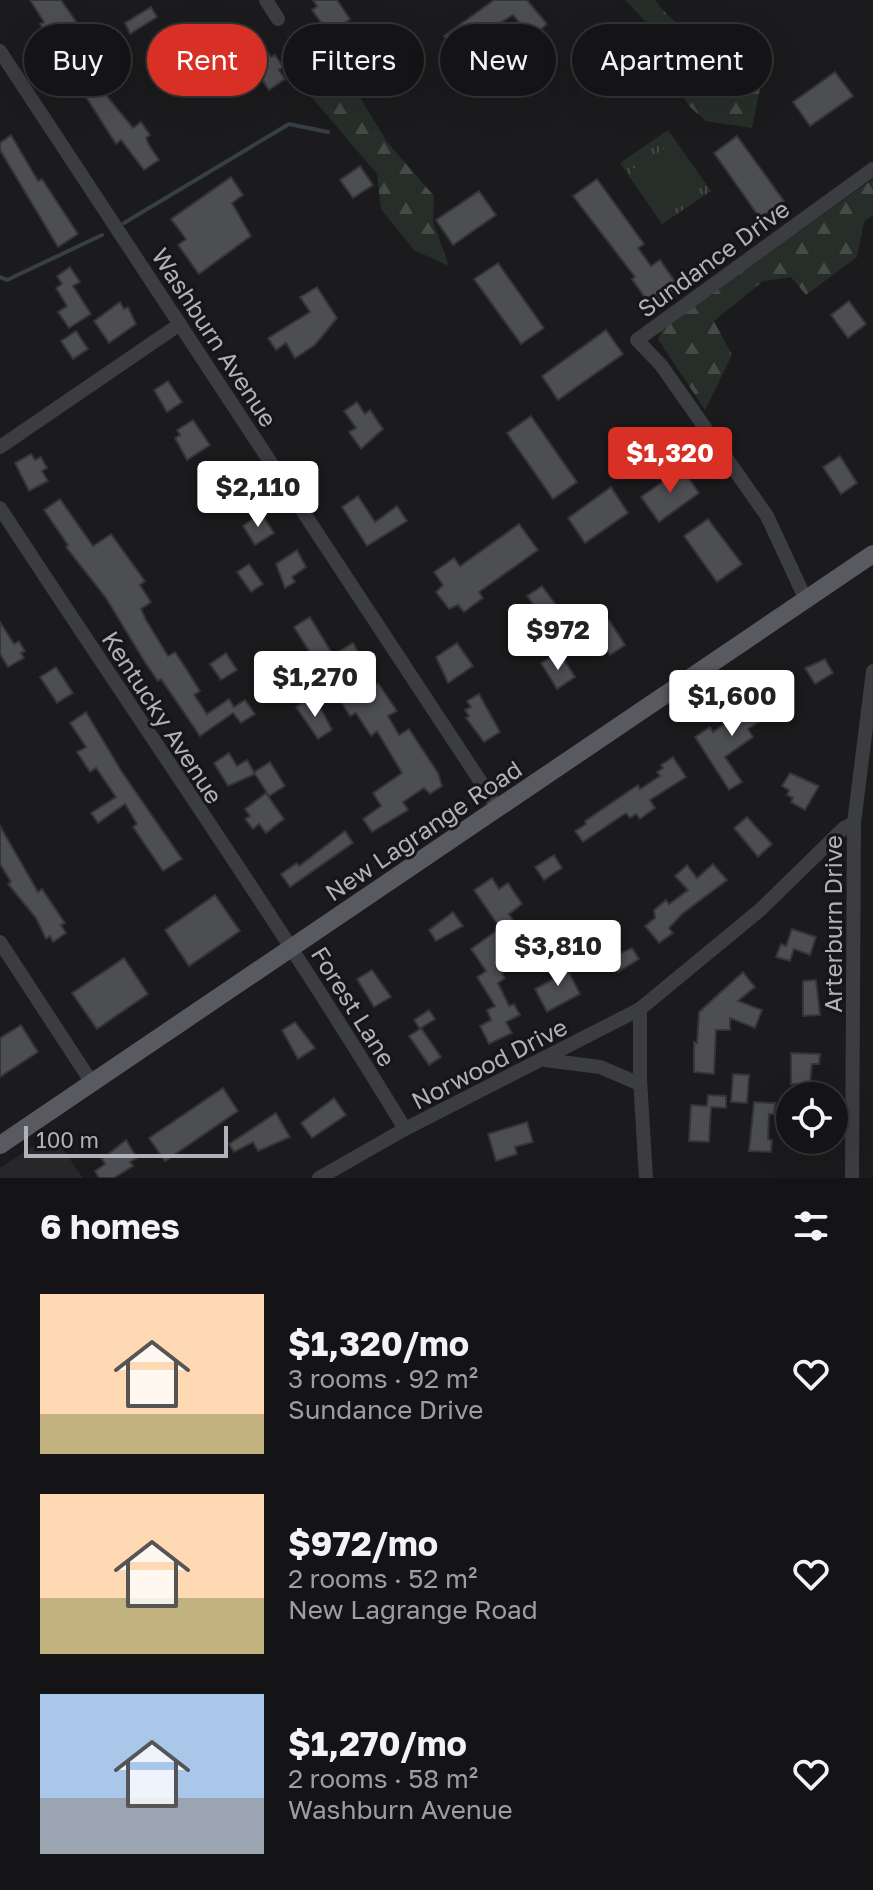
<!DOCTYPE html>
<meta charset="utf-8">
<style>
:root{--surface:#141416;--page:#1d1d1f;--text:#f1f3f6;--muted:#9d9ea1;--line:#333335;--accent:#d93025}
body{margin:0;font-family:"Golos Text",sans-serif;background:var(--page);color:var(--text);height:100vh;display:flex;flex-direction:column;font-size:30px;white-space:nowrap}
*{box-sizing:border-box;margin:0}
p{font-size:26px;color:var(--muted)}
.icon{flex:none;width:44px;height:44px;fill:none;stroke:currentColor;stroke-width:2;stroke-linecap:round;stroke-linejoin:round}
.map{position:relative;height:1178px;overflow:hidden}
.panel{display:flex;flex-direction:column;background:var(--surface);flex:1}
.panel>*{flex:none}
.hud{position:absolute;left:24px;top:24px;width:826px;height:72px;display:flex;gap:16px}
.buttons{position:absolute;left:776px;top:1082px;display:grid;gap:16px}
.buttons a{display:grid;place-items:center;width:72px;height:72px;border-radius:50%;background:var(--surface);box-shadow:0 8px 32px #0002,0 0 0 2px var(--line);font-size:40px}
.scale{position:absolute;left:24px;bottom:20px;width:204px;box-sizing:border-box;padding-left:8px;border:4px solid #afb2ba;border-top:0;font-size:22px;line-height:28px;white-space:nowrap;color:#afb2ba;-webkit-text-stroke:6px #161618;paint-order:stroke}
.price{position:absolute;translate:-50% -68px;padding:0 18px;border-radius:8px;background:#fff;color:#222;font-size:26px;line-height:52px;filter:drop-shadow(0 2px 4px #0008)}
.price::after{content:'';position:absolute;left:50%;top:48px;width:24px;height:18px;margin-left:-12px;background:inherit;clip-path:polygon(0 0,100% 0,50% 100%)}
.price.current{background:var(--accent);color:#fff}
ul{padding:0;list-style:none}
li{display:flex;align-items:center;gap:24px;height:200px;padding:0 40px}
li span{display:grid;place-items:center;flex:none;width:224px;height:160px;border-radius:0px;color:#555}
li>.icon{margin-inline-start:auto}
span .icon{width:96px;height:96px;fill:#fffc;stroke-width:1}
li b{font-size:34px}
h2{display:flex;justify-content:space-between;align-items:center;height:96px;padding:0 40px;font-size:34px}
.chip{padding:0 28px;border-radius:36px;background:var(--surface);box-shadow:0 8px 32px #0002,0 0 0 2px var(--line);font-size:28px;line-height:72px}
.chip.current{background:var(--accent);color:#fff}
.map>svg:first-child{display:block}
.built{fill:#27272a}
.forest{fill:url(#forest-firs)}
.park{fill:url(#park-tufts)}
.garden{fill:#272e29}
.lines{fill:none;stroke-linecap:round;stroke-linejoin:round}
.stream{stroke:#373f46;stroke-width:4}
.building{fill:#4d4e52;stroke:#353538;stroke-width:2}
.minor{stroke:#3c3d41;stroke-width:14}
.major{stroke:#595a60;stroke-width:18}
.labels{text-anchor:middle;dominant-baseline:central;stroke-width:6;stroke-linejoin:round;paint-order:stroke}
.street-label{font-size:24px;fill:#afb2ba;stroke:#161618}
</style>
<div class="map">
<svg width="873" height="1178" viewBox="0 0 873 1178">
<defs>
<pattern id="forest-firs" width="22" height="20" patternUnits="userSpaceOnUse" patternTransform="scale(2)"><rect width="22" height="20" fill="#272e29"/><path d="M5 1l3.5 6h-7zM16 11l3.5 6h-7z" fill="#444a46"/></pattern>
<pattern id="park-tufts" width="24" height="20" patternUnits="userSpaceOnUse" patternTransform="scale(2)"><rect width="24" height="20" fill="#272e29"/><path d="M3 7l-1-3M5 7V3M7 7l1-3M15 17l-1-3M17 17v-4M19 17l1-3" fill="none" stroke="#444a46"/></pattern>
</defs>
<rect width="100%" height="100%" fill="#1b1b1d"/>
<polygon class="built" points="52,1134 83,1178 0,1178 0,1168"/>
<g class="forest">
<path d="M625,0H655C681,37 724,48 766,59L752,128L706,121L689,106L677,87V74L648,24Z"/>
<polygon points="331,65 361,99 387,142 434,196 433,222 449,266 414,250 381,209 377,174 303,87"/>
<polygon points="873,179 873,215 864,222 857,257 806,295 791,277 763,281 714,321 732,355 705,410 658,339 663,328"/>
</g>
<polygon class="park" points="668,130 711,191 662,224 620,163"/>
<g class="garden">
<polygon points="673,142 700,182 682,194 655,155"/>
<polygon points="649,158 676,198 657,211 630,171"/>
</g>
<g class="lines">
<g class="stream">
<polyline points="124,223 289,124 328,132"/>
<polyline points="0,277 7,280 102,235"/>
</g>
</g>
<g class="building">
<polygon points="30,0 61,0 84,33 75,42 111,90 105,94 133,128 141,122 150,135 146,138 149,145 159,160 144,170 121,140 116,144 70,72 54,57 54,45 40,24 44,22"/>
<polygon points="313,0 337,0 350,19 334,31 330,25 325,28 312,10 317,6"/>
<polygon points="494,0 527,0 547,24 537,33 532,27 527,32 513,15 482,34 486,44 468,58 444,36"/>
<polygon points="151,7 157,17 130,34 125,23"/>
<polygon points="251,29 271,57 275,55 283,67 279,70 285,79 269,90 246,55 238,60 227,44"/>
<polygon points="835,72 853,96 810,126 793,102"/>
<polygon points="11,135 38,181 42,179 78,234 58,247 0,150 0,143"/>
<polygon points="737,136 784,201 760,218 714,153"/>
<polygon points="360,166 373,185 353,198 340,180"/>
<polygon points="231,177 243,195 232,203 251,236 199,274 178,245 186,239 171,219"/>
<polygon points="597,179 644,244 638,248 651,266 660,260 676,283 670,287 674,291 660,301 656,296 648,302 632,279 635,277 573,196"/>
<polygon points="479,191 496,215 453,245 436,220"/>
<polygon points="498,263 544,328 521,344 474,279"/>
<polygon points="70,267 80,282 73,286 91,314 69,328 58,312 67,306 56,288 62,284 57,276"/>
<polygon points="317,287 337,318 315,345 295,358 286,343 276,350 268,338 310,312 300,297"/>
<polygon points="849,301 866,324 848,338 831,315"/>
<polygon points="120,302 124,309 128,307 136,324 109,343 94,321"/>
<polygon points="606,330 623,354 558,400 542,376"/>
<polygon points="76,331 88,349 73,359 61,341"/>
<polygon points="168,381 182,402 167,412 154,390"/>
<polygon points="357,402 365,414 370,410 383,429 361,449 349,432 356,428 344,411"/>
<polygon points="531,416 577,482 553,499 507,433"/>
<polygon points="193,420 210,445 187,460 175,438 180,435 177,430"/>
<polygon points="31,454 35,460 41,457 47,468 42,471 48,481 29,491 15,463"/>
<polygon points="840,456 857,483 841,494 823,467"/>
<polygon points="229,468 245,491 230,501 214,478"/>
<polygon points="682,468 699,493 659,522 641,497"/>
<polygon points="611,487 628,513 585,543 568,518"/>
<polygon points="358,496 375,522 397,506 407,521 367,546 342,507"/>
<polygon points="60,499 93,546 111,534 145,581 140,585 151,602 141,609 146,620 168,656 175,652 185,667 200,691 194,695 207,714 229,699 234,707 245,700 255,714 241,723 233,713 200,736 161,679 158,681 146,664 106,598 66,547 68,545 44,510"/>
<polygon points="261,513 274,533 255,545 243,526"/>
<polygon points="708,519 742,564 717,582 684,536"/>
<polygon points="519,524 538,550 479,592 483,598 464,612 458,605 449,609 436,592 443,585 434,572 454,558 460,566"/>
<polygon points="297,550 306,567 292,577 295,582 285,588 276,564"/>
<polygon points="249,564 263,584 251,592 237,572"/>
<polygon points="542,586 556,605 541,615 527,596"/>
<polygon points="310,617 333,655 353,643 360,655 349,661 350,668 327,680 294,627"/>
<polygon points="600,620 603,624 609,620 625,645 610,655 591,626"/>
<polygon points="0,622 14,644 19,641 25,651 21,653 24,658 8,667 0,654"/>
<polygon points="457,643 473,666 448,683 436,657"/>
<polygon points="226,653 237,670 221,680 210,664"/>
<polygon points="553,656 557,662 563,658 575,677 557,689 541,663"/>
<polygon points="825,659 833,673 815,684 805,668"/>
<polygon points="56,667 73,693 57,703 40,677"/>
<polygon points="378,683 397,711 388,716 399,735 409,729 438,773 442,786 430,794 424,788 403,802 408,810 372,832 363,819 381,806 373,793 402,773 377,731 371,736 356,713 350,716 341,702 347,698 345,695 358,687 362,693"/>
<polygon points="479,694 500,732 484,742 466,718 469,716 465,710 471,707 467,701"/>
<polygon points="761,695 773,713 748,729 753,737 725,757 742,782 729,790 695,737 710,727 713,732 743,710 747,705 745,702"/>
<polygon points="307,699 314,710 321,709 332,730 318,739 296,707"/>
<polygon points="86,712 122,772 182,859 163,871 133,827 137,824 125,804 98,823 91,813 116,797 96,768 90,772 77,752 86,747 70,723"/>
<polygon points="229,753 237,766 247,760 254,772 270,762 285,786 269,796 255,774 228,786 214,763"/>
<polygon points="673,757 686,777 650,800 655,808 640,819 636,814 630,818 626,813 583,842 575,831 586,824 585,821 638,785 640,789 660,776 657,772 663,768 661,765"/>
<polygon points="790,773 819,786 805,810 791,802 793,798 787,795 789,790 782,786"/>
<polygon points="266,793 284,819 266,833 259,824 253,829 245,819 250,816 245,809"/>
<polygon points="747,817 772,844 758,857 734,828"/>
<polygon points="0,826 38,892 42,889 65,923 61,925 66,933 53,942 50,936 46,939 36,918 8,884 11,882 0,864"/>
<polygon points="345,831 353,843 290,887 281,874 297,863 299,866"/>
<polygon points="554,855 562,868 544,880 535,867"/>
<polygon points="713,864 727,880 682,914 669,928 673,933 659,943 645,926 655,918 654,910 666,900 669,904 688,890 675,876 687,865 697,878"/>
<polygon points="492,878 499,889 508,883 522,904 509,914 522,933 515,938 524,956 501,971 505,978 498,983 509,1006 514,1004 520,1015 506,1022 512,1033 489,1044 480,1026 491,1020 487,1010 495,1006 477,977 486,971 471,949 500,928 474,890"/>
<polygon points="215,895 240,931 189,966 165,930"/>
<polygon points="453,912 463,926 436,941 429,930"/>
<polygon points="792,929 816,937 810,955 794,949 790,961 776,957 781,944 786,946"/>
<polygon points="632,948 639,959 618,972 610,958"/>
<polygon points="124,958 148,994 97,1029 72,993"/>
<polygon points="562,959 580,994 547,1012 535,989 557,977 551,965"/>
<polygon points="372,970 391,997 374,1007 357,979"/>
<polygon points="743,972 755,987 738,1001 762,1010 755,1028 730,1018 730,1030 716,1030 714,1074 694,1072 694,1042 697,1043 699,1012"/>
<polygon points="816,980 820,1015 803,1016 803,981"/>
<polygon points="429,1010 435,1019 421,1028 441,1057 429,1065 409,1036 420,1029 414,1020"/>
<polygon points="295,1022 315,1048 298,1059 282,1030"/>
<polygon points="21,1025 38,1052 0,1077 0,1038"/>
<polygon points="791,1053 820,1054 819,1064 812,1064 810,1084 791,1084"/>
<polygon points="733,1074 749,1075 747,1103 731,1102"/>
<polygon points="223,1088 238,1111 165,1161 149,1138"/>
<polygon points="708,1095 726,1096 726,1108 711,1107 709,1142 689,1141 691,1105 707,1106"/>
<polygon points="334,1098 346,1115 312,1138 301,1123"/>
<polygon points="754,1102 775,1103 774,1114 769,1114 768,1139 772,1140 771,1152 749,1151"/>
<polygon points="276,1113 290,1137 258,1151 253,1142 234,1152 229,1144"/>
<polygon points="527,1122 533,1142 515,1147 517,1154 496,1161 488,1134"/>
<polygon points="126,1140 137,1158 130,1162 133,1166 114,1178 99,1178 95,1171 105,1164 102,1159"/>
</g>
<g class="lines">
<g class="minor">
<polyline points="266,0 278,19"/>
<polyline points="0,51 498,808"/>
<polyline points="0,447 180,324"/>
<path d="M0,508C135,715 277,918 405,1129"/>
<polyline points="806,600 767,516 661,365 637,340 873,169"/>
<polyline points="0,942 92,1083"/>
<polyline points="640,1009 640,1079 646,1178"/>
<polyline points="545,1060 600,1067 640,1084"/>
<polyline points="319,1178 405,1129 640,1009 760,910 844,828 854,823"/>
<polyline points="852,1178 854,823 873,671"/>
</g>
<polyline class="major" points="0,1145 873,554"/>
</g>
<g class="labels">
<g class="street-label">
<text transform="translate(713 258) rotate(-36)">Sundance Drive</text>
<text transform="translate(215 337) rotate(57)">Washburn Avenue</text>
<text transform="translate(163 717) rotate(57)">Kentucky Avenue</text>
<text transform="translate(423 830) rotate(-34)">New Lagrange Road</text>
<text transform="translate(832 924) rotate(-90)">Arterburn Drive</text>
<text transform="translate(354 1006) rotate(58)">Forest Lane</text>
<text transform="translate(489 1063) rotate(-27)">Norwood Drive</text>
</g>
</g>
</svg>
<div class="buttons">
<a><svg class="icon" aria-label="locate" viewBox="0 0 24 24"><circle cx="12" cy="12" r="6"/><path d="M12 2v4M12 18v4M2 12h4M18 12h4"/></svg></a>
</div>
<div class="scale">100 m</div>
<b class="price current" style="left:670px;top:495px">$1,320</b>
<b class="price" style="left:258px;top:529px">$2,110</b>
<b class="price" style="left:558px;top:672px">$972</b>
<b class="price" style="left:315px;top:719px">$1,270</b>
<b class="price" style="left:732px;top:738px">$1,600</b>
<b class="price" style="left:558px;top:988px">$3,810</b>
<div class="hud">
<a class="chip">Buy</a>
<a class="chip current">Rent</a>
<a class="chip">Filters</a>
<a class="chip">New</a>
<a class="chip">Apartment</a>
</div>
</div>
<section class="panel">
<h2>6 homes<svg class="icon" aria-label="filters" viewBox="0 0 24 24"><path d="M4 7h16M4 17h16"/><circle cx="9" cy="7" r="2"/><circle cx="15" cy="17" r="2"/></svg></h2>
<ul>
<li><span style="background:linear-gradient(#ffd9b3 75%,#c2b280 0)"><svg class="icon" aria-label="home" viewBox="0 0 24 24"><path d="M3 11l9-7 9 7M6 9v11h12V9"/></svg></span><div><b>$1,320/mo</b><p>3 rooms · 92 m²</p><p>Sundance Drive</p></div><svg class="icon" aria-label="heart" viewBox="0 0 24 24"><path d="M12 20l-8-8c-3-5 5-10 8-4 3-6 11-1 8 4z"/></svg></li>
<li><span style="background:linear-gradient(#ffd9b3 65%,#c2b280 0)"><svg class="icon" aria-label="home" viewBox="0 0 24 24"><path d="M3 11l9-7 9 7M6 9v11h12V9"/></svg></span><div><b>$972/mo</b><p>2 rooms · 52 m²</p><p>New Lagrange Road</p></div><svg class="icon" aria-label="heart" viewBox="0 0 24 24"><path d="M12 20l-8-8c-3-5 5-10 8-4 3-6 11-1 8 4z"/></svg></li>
<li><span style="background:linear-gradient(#a9c7e8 65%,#9aa5b1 0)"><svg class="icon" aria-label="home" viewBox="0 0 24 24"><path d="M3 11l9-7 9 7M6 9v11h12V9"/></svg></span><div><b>$1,270/mo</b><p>2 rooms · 58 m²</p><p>Washburn Avenue</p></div><svg class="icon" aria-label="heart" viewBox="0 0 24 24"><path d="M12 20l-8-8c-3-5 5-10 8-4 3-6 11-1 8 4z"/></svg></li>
</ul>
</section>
